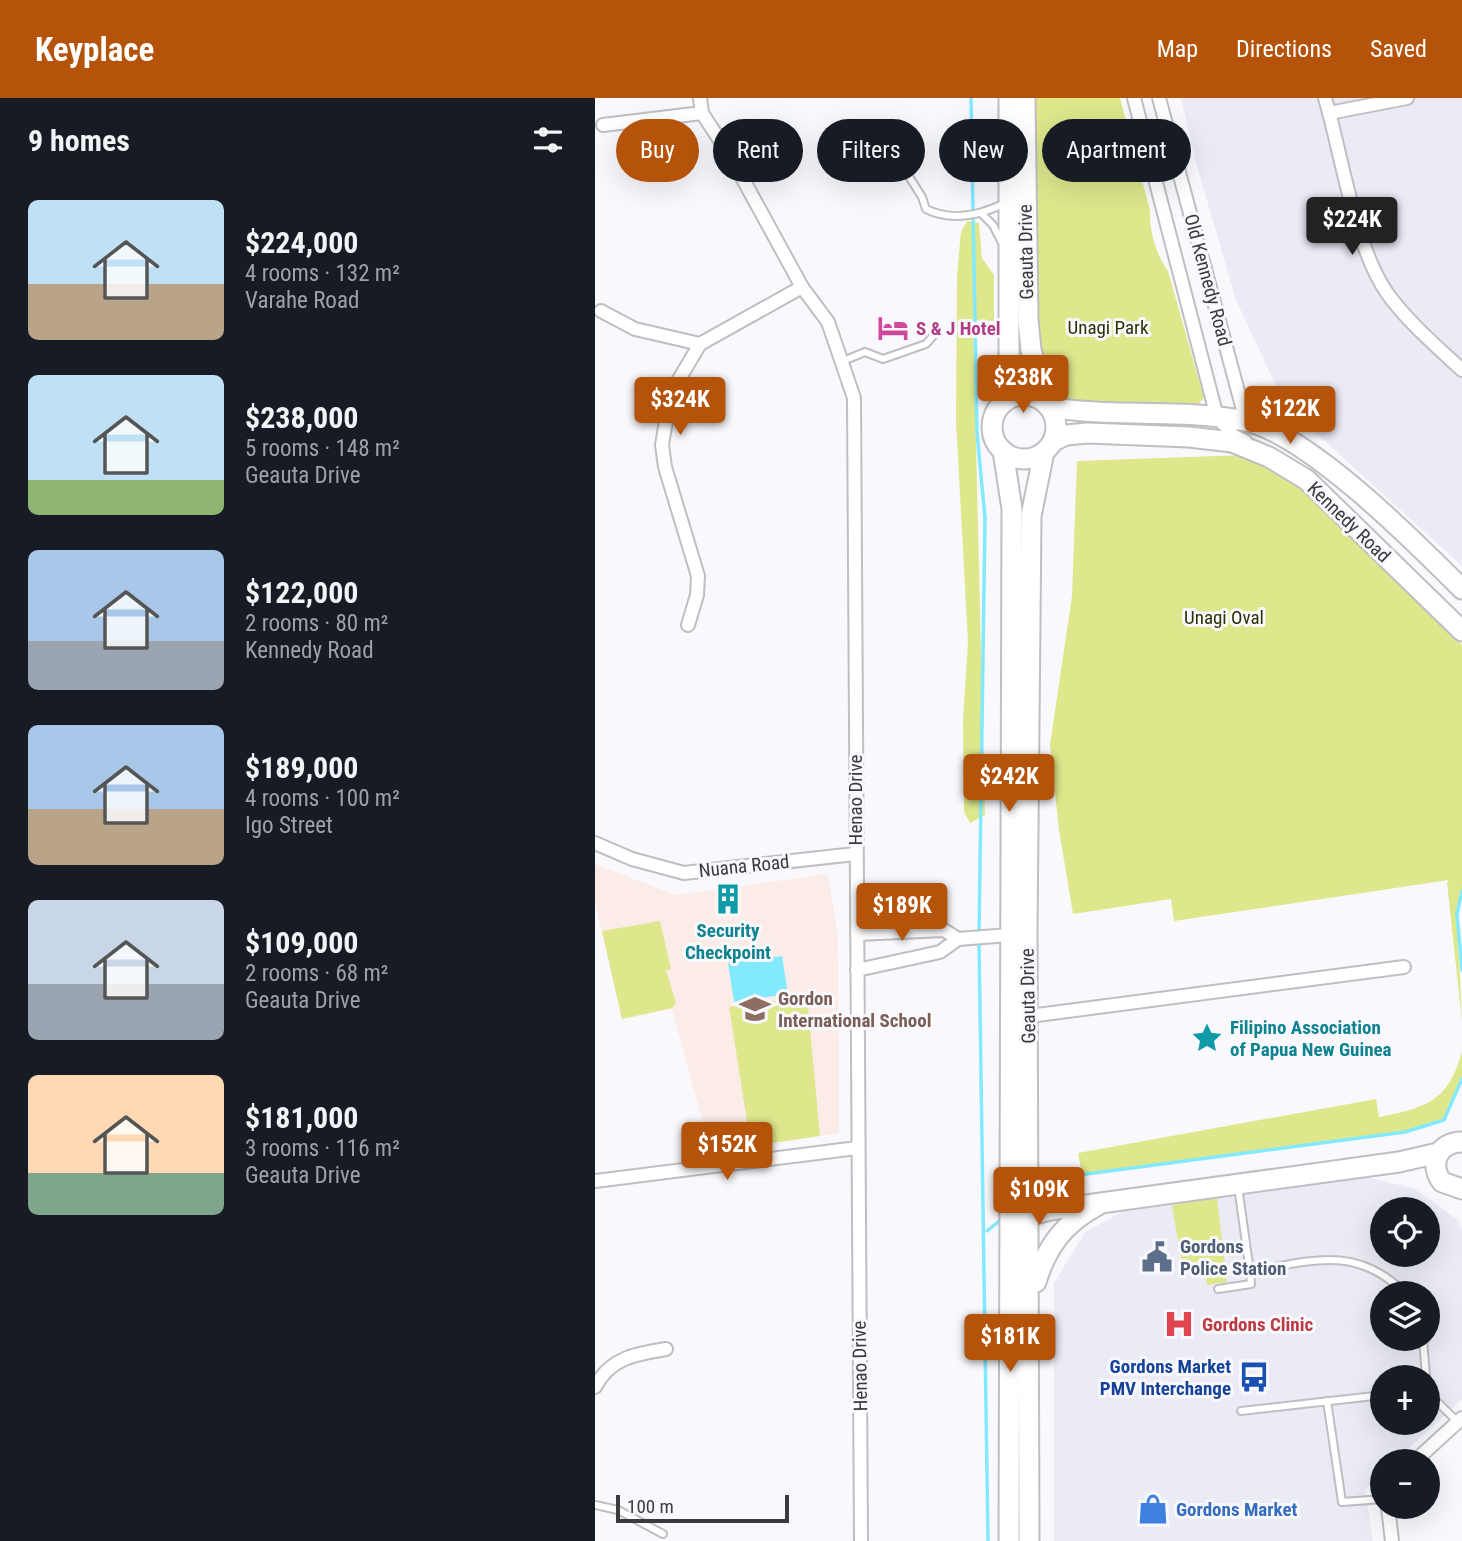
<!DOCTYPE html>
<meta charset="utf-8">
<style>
:root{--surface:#171b24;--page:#20242c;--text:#f1f3f6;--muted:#9ea1a6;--accent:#b45309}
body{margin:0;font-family:"Roboto Condensed",sans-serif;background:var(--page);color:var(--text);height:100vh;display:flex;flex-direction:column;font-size:26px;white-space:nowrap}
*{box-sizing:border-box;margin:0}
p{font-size:23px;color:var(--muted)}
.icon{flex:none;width:38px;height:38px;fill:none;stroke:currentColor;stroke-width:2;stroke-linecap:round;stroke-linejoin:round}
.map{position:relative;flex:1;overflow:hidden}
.details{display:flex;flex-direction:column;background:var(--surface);width:595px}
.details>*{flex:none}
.banner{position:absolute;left:21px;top:21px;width:665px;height:63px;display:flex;gap:14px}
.tools{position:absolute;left:775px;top:1099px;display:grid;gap:14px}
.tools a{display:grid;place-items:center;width:70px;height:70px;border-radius:50%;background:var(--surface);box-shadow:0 7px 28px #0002;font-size:35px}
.scale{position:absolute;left:21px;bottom:18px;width:173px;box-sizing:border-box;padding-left:7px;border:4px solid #3b3b3d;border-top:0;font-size:19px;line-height:24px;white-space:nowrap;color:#3b3b3d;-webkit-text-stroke:5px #f9f9fd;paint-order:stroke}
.price{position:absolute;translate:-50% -60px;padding:0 16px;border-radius:7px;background:var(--accent);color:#fff;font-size:23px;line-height:46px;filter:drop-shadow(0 2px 4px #0008)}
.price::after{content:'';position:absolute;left:50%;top:42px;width:21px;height:16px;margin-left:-10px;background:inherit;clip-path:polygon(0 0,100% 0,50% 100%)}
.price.active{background:#222;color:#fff}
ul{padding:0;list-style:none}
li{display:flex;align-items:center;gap:21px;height:175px;padding:0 28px}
li span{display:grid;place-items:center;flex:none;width:196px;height:140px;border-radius:10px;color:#555}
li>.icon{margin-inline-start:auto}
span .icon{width:84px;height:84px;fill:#fffc;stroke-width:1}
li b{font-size:30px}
h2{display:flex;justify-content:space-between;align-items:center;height:84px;padding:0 28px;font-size:30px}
.pill{padding:0 24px;border-radius:32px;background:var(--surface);box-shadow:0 7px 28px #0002;font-size:24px;line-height:63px}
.pill.active{background:var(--accent);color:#fff}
header{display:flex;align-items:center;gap:42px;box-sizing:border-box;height:98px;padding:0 35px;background:var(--accent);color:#fff}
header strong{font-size:33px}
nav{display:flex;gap:38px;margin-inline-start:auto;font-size:24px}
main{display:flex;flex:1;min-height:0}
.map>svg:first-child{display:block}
.built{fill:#ebebf6;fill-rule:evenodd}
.education{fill:#fbece7}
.green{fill:#dee78c}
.water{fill:#82e9ff}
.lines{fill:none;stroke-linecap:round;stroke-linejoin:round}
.stream{stroke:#82e9ff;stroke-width:3.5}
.service-casing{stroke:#bfbec2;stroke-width:10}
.minor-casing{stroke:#bfbec2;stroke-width:16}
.secondary-casing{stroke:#bfbec2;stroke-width:23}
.service{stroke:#fff;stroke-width:6}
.minor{stroke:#fff;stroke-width:12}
.secondary{stroke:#fff;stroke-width:19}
.labels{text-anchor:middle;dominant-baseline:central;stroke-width:6;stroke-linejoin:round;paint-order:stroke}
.street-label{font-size:19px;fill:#3b3b3d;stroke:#f9f9fd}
.park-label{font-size:19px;fill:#2e3105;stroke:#f9f9fd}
.hotel-label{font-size:19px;font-weight:bold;fill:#b23c85;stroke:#f9f9fd;text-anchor:start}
.culture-label{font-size:19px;font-weight:bold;fill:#0d838f;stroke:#f9f9fd}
.education-label{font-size:19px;font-weight:bold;fill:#785e54;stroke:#f9f9fd;text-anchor:start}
.service-label{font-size:19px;font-weight:bold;fill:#4e5e75;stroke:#f9f9fd;text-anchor:start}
.health-label{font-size:19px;font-weight:bold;fill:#be3a42;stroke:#f9f9fd;text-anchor:start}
.transit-label{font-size:19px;font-weight:bold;fill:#164399;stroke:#f9f9fd;text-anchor:end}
.shop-label{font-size:19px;font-weight:bold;fill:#366cbe;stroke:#f9f9fd;text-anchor:start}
</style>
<header>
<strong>Keyplace</strong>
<nav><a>Map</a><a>Directions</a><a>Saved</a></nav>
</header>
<main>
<section class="details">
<h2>9 homes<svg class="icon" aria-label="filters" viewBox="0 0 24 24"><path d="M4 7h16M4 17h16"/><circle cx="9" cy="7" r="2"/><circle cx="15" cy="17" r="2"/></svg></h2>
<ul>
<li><span style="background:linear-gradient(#bfe0f5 60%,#b9a48a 0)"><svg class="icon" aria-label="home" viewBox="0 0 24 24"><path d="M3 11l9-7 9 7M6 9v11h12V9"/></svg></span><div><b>$224,000</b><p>4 rooms · 132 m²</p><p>Varahe Road</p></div></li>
<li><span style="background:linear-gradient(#bfe0f5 75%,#8fb573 0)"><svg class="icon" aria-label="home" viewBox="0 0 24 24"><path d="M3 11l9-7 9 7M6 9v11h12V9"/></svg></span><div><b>$238,000</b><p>5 rooms · 148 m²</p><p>Geauta Drive</p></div></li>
<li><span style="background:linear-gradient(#a9c7e8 65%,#9aa5b1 0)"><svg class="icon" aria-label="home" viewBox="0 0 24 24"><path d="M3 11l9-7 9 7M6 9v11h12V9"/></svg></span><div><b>$122,000</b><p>2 rooms · 80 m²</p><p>Kennedy Road</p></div></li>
<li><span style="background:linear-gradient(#a9c7e8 60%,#b9a48a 0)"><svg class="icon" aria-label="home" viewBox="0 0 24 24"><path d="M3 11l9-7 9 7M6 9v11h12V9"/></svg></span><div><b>$189,000</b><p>4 rooms · 100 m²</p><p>Igo Street</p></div></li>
<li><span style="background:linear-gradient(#c9d6e8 60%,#9aa5b1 0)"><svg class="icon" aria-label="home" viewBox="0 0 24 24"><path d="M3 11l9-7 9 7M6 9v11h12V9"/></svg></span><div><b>$109,000</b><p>2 rooms · 68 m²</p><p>Geauta Drive</p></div></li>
<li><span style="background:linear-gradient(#ffd9b3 70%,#7fa58c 0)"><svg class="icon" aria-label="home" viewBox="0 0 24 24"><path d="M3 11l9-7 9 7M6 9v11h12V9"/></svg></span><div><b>$181,000</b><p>3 rooms · 116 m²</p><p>Geauta Drive</p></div></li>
</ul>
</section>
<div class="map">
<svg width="867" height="1443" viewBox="0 0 867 1443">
<rect width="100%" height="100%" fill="#f9f9fd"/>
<g class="built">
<polygon points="586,0 867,0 867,468 690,307 641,202 601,65"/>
<path d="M773,1079L820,1091L863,1122L867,1132V1301L800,1363H788L787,1375L770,1392L778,1443H459V1185L490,1134L527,1114ZM788,1111H833V1157H788ZM788,1195H833V1241H788ZM788,1279H833V1325H788Z"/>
</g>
<polygon class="education" points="0,766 80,797 233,776 243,837 244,1035 116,1054 77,911 27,921 0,805"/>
<g class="green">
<path d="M438,0H525L555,112C554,133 561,156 573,173L609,300L603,306H475L457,293L439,233Z"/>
<polygon points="372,123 384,125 387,160 399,177 399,223 378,222 390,717 375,725 369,714 368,621 373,544 361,323 362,177 366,134"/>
<polygon points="650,357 724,396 867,547 867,793 862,816 867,923 852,785 854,782 579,823 576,801 478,816 464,732 455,647 477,498 482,363"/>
<polygon points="65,823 76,871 71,872 81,905 77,910 27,921 7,833"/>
<polygon points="212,899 225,1038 156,1048 134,909"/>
<path d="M867,953V981L849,1022L810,1034L487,1077L483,1055L781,1001L784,1019C831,1010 854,1003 867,953Z"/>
<polygon points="622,1100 632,1184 612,1187 609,1164 587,1167 577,1107"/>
</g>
<polygon class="water" points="187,858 193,896 139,904 133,865"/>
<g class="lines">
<g class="stream">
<polyline points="376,0 382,335 390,420 384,836"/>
<polyline points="867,793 862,816 867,872"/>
<polyline points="384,843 393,1443"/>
<polyline points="461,1080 810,1034 849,1022 867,981"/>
<polyline points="392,1133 408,1120"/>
</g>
<g class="service-casing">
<g id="service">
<path d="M303,61L327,99L331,111C357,124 387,117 412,104"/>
<polyline points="388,117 398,127 406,143"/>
<polyline points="248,263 270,254 288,261 331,246 338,238"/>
<polyline points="643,1088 655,1174"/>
<path d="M623,1191L656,1186L655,1174C715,1163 761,1146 810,1195"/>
<polyline points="828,1241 831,1279"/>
<polyline points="833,1295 863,1324"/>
<polyline points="732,1303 747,1404 788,1401"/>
<polyline points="646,1313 788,1297"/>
<polyline points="0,1407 23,1412 68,1436"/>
</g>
</g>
<g class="minor-casing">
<g id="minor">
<polyline points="105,0 107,15 137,61 207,189 233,224 259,300 266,1443"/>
<polyline points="539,0 622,319 639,338 650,343"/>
<polyline points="564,0 651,323"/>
<path d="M730,0C747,57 759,147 792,195C812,223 841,248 867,272"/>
<polyline points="734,15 812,0"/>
<polyline points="8,27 107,15"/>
<polyline points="6,213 40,231 105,246"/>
<polyline points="93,527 102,497 103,478 70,369 67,347 74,305 83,283 105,246 207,189"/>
<polyline points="0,745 37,761 89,775 260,756"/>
<polyline points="262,836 349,832 363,841 414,837"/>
<polyline points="262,872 345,854 363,841"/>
<polyline points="427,919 809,869"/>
<polyline points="0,1083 262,1050"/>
<path d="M0,1289C15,1260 40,1256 71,1251"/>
<polyline points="820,1363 867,1320"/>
<polyline points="793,1409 797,1443"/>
</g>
</g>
<g class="secondary-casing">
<g id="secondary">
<polyline points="430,0 433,222 436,252 451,306"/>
<circle cx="429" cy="329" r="32"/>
<polyline points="408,305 414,270 414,0"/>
<path d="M454,309C518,320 586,310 650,323C712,335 821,445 867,491"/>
<polyline points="458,343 471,337 493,335 594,339 637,344 674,359 712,382 867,533"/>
<polyline points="408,353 417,411 414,1443"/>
<path d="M867,1044C844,1044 833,1065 847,1084L867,1091"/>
<polyline points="424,1120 455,1112 804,1064 843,1055"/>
<path d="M441,1184C452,1148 469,1125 503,1107"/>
<polyline points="434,1443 432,835 436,418 449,354"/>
</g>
</g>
<use href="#service" class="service"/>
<use href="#minor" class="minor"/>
<use href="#secondary" class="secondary"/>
</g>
<defs>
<g id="hotel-bare" transform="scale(2.415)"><path d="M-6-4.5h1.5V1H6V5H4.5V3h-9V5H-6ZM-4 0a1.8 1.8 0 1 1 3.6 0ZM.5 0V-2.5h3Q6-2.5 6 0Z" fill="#d1479c" stroke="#f9f9fd" stroke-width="2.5" paint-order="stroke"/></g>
<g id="building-bare" transform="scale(2.415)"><path d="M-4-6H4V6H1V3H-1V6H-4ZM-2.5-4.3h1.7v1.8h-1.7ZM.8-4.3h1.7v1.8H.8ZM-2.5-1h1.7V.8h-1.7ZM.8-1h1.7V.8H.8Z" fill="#0f9aa8" stroke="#f9f9fd" stroke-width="2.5" paint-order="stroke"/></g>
<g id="school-bare" transform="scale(2.415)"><path d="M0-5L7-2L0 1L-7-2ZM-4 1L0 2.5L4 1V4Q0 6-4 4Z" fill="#8d6e63" stroke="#f9f9fd" stroke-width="2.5" paint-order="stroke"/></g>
<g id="sight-bare" transform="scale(2.415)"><path d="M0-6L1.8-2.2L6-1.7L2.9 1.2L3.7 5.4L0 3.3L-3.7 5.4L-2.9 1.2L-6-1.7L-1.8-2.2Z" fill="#0f9aa8" stroke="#f9f9fd" stroke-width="2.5" paint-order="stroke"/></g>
<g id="civic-bare" transform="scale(2.415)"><path d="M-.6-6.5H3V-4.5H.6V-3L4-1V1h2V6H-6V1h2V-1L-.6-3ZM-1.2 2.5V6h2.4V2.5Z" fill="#5c6f8a" stroke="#f9f9fd" stroke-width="2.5" paint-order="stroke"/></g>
<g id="hospital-bare" transform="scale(2.415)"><path d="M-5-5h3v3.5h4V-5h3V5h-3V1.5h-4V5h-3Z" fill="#e0444e" stroke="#f9f9fd" stroke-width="2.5" paint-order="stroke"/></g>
<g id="bus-bare" transform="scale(2.415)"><path d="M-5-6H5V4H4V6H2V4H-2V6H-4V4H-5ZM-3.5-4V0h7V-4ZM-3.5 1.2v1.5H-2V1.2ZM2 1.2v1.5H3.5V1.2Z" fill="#1a4fb4" stroke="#f9f9fd" stroke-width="2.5" paint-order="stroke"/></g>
<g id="shop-bare" transform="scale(2.415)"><path d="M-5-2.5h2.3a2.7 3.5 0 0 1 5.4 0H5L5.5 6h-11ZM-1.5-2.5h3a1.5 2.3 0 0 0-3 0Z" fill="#3f7fe0" stroke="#f9f9fd" stroke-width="2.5" paint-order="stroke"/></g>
</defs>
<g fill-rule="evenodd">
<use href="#hotel-bare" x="298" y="230"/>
<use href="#building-bare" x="133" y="801"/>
<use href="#school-bare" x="160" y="911"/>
<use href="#sight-bare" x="612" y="940"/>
<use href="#civic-bare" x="562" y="1159"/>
<use href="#hospital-bare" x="584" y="1226"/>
<use href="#bus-bare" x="659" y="1279"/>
<use href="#shop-bare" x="558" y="1411"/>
</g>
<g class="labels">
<g class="street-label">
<text transform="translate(431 154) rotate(-91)">Geauta Drive</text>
<text transform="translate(613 182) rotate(75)">Old Kennedy Road</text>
<text transform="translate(754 424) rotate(44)">Kennedy Road</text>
<text transform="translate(260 702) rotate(-90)">Henao Drive</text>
<text transform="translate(149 768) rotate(-6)">Nuana Road</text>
<text transform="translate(433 898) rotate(-91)">Geauta Drive</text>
<text transform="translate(265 1268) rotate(-91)">Henao Drive</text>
</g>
<g class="park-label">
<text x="513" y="229">Unagi Park</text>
<text x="629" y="519">Unagi Oval</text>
</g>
<g class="hotel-label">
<text x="321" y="230">S &amp; J Hotel</text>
</g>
<g class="culture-label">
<text x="133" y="832">Security<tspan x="133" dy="22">Checkpoint</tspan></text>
<text x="635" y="929" text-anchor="start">Filipino Association<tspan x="635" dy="22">of Papua New Guinea</tspan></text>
</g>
<g class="education-label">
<text x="183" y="900">Gordon<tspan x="183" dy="22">International School</tspan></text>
</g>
<g class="service-label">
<text x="585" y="1148">Gordons<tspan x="585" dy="22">Police Station</tspan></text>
</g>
<g class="health-label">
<text x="607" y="1226">Gordons Clinic</text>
</g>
<g class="transit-label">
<text x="636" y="1268">Gordons Market<tspan x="636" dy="22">PMV Interchange</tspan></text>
</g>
<g class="shop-label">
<text x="581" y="1411">Gordons Market</text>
</g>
</g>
</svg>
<div class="tools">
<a><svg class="icon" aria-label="locate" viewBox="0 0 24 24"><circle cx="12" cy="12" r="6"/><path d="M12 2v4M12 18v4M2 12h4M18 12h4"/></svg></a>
<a><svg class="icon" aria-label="layers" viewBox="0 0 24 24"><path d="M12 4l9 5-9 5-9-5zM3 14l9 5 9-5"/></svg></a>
<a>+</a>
<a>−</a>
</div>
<div class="scale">100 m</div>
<b class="price active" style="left:757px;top:159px">$224K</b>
<b class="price" style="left:428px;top:317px">$238K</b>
<b class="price" style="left:85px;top:339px">$324K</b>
<b class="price" style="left:695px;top:348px">$122K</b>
<b class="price" style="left:414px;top:716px">$242K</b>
<b class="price" style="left:307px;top:845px">$189K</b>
<b class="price" style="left:132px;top:1084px">$152K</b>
<b class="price" style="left:444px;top:1129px">$109K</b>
<b class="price" style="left:415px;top:1276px">$181K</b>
<div class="banner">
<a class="pill active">Buy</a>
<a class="pill">Rent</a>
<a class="pill">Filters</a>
<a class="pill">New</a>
<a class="pill">Apartment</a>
</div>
</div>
</main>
